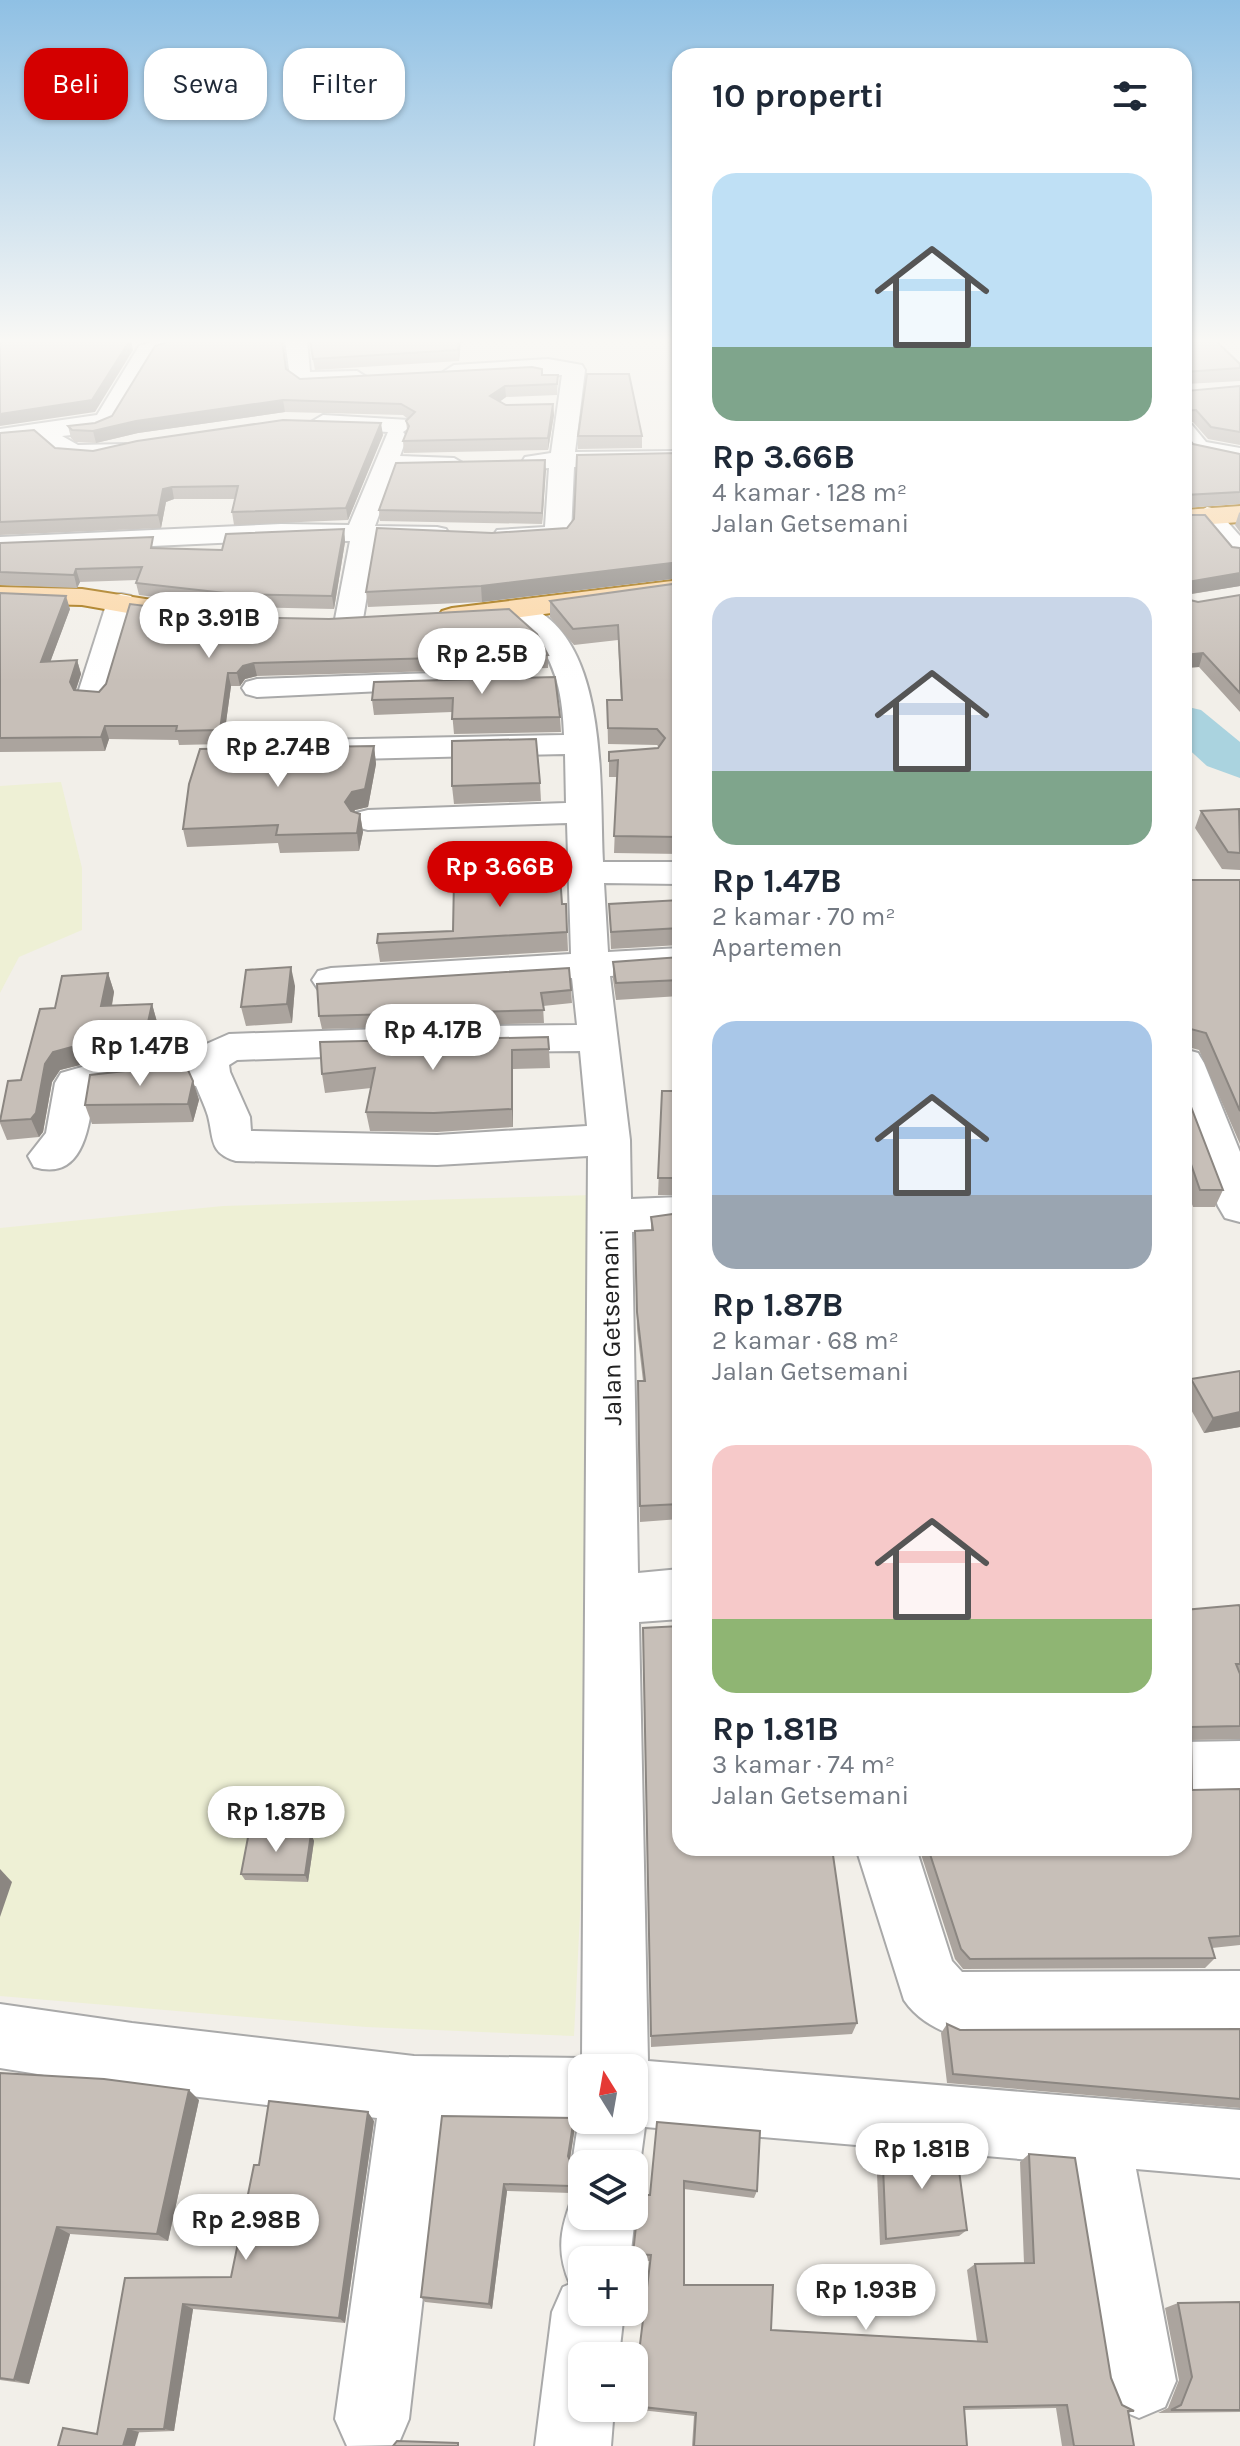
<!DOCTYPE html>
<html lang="id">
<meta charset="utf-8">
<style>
:root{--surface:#fff;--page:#f2f2f3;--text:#1f2937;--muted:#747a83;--accent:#d40000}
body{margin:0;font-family:Karla,sans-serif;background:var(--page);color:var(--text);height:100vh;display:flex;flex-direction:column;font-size:30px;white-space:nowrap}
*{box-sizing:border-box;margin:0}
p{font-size:26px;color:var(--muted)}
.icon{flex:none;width:44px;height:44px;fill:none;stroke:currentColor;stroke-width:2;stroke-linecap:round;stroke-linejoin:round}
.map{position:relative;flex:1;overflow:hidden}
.panel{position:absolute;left:672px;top:48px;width:520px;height:1808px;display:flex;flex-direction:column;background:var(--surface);border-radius:24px;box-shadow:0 2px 6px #0004}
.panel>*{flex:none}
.top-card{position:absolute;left:24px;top:48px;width:528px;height:72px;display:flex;gap:16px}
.needle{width:52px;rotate:349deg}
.fabs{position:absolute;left:568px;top:2054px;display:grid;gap:16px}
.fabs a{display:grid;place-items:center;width:80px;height:80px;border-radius:16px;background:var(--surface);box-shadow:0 2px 6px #0004;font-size:40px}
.price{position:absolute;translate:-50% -68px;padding:0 18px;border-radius:28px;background:#fff;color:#222;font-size:26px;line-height:52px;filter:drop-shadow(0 2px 4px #0008)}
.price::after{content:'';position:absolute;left:50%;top:48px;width:24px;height:18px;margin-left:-12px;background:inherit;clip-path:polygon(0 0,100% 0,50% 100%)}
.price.on{background:var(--accent);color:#fff}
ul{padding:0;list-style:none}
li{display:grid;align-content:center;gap:16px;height:424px;padding:0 40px}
li span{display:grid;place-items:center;height:248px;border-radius:24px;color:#555}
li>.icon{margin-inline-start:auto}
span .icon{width:144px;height:144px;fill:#fffc;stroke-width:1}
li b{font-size:34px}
h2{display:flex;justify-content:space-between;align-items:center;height:96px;padding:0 40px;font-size:34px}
.pill{padding:0 28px;border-radius:24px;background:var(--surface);box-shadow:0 2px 6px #0004;font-size:28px;line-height:72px}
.pill.on{background:var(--accent);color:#fff}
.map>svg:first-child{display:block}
.farmland{fill:#eef0d5}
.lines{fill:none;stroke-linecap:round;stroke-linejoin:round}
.river{fill:#aad3df;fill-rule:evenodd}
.minor-casing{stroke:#a9a9a9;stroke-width:4}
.major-casing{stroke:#a06b00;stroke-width:4}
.minor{fill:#fff;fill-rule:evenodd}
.major{fill:#fcd6a4;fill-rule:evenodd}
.wall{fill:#aba49e}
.shaded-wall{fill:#8b8681}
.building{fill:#c7bfb8;stroke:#8b8681;stroke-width:2}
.labels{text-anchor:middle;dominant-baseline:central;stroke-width:8;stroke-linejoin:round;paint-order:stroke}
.street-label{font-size:26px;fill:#222;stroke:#fff}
</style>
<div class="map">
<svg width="1240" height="2446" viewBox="0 0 1240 2446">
<rect width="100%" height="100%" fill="#f2efe9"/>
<g class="farmland">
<polygon points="61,782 82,868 82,930 19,957 0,993 0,786"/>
<polygon points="593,1195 597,1570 574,2036 366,2027 0,1996 0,1228 223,1206"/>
</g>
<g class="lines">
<polygon class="river" points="1184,706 1201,710 1240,742 1240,778 1207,766 1184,745"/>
<g class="minor-casing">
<g id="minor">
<path d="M159,340H191L188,345L155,355L114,425L98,432L62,436L78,445L126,444L129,449L126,454C94,462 62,464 38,439L0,443V429L97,415L139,346Z"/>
<polygon points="285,340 307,340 310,372 357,371 368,378 357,385 291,384"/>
<polygon points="548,359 582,365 585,370 575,452 680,451 680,465 574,467 571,534 567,540 497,542 493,536 497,530 545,527 549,468 534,469 522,462 525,457 551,453 562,375 454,379 443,372 454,365"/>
<polygon points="323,415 409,420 413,425 403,432 407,437 400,456 454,458 466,465 454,472 395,471 375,526 437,527 446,529 450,535 446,541 437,543 376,542 363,619 359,625 339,625 335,619 350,541 281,540 0,553 0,537 281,524 349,525 388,432 315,427 311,422"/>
<polygon points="1184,423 1192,425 1206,442 1240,448 1240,465 1221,458 1190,453 1184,445"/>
<polygon points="1207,507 1216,509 1240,536 1240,560 1230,558 1194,515"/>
<polygon points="121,594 131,596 135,602 107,696 103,702 81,702 77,696 107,602 111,596"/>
<path d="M516,602C611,626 599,787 603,862H680V884L604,883L608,952L680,948V972L610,976L630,1140L631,1199L680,1197V1229L632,1232L638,1573L680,1569V1619L639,1622L648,2061L1240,2110V2178L1136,2169L1176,2381L1165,2407L1139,2418L1113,2407L1102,2381L1067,2163L645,2127L640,2164L634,2178V2164H582V2188L572,2164L578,2124L443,2122L409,2419L398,2445L347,2446L335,2419L377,2118L132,2089L0,2068V2004L132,2023L414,2056L582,2058L588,1156L437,1165L236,1161C209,1153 214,1139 208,1116C205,1106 200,1096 196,1086H140L94,1091C89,1126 84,1182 34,1167L28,1156L46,1133L55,1083L61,1073L103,1061L190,1058L195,1049L229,1034L381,1029L395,1033L401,1042L395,1051L381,1055L237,1060L229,1065L230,1072L250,1117L251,1131L437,1135L587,1126L580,1051L490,1052L476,1048L470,1039L476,1030L490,1026L577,1025L572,978L331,992L318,989L312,980L318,971L331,968L571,954L567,823L368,830L356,827L351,820L356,813L368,810L566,803L565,754L313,760L302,757L297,750L302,743L313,740L564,735C563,700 557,660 531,635C522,626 509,621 502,611L506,605ZM582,2068H634V2120H582Z"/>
<polygon points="434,673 445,676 449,682 445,688 257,697 246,694 242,688 246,682 257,679"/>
<polygon points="1184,1049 1198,1053 1204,1063 1240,1152 1240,1222 1225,1218 1218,1206 1184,1116"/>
<polygon points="1240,1741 1240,1799 1184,1800 1184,1742"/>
<path d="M856,1848H916L952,1961L962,1972L1240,1971V2035L954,2036C933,2027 917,2019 904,2000Z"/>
<path d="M582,2189V2216H635L630,2260H582V2312H624L619,2356H582V2408H614L611,2446H535L552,2312L563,2287L570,2284C555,2249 561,2226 575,2191Z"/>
</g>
</g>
<g class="major-casing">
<g id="major">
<polygon points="1240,506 1240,522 1184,526 1184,510"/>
<polygon points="680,580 680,596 452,626 442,623 438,617 442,611 452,608"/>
<polygon points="0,587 82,589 196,607 206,610 210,616 206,622 196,625 82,605 0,603"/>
</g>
</g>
<use href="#minor" class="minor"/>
<use href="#major" class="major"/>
</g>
<g class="wall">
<polygon points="309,340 461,340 459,361 315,370"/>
<polygon points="1184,340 1240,364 1240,381 1186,384 1187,391 1240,386 1240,445 1208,439 1193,422 1184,423 1184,433 1193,444 1240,454 1240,504 1185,508 1186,515 1232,547 1240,548 1240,586 1186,595 1186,599 1198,602 1240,595 1240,712 1199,667 1184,668"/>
<polygon points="286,369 300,379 558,375 557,395 506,397 499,402 506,405 553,404 554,415 548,450 404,453 403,441 407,430 406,421 408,419 403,415 285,412 138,433 96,443 75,442 71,438 68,426 95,423 112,416"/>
<polygon points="0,433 55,448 93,451 383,435 348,520 234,525 232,512 235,499 174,499 166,502 161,528 0,535"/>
<polygon points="578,436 642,436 642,448 578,449"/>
<polygon points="680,453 680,578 482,602 368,607 366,592 492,533 567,528"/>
<polygon points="545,460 542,524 380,521 379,510"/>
<polygon points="1240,512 1240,532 1235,525 1239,513"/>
<polygon points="344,529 345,542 334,609 236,607 139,595 136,583 137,580 80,582 77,588 0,585 0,543 222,550"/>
<polygon points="680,583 680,718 676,718 680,757 680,854 614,853 617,777 609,777 609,752 658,748 659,747 657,745 608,744 607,700 621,700 618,640 574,645 550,617 550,601"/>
<polygon points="0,593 70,609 50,662 77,660 81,674 76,690 99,692 106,684 130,604 548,655 548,668 257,676 245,679 240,686 231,686 223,744 179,745 178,740 109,739 105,751 0,752"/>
<polygon points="374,682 560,717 561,732 454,734 452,712 374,715 372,700"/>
<polygon points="374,746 376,764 368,807 355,810 354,812 360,814 363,832 359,851 280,853 278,843 187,847 183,829"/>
<polygon points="540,783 541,801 454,804 452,786"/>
<polygon points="1240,810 1240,870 1222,869 1195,828 1201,811"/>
<polygon points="1184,870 1190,880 1240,880 1240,1144 1199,1050 1188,1047 1188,1099 1223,1190 1215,1207 1193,1207 1184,1181"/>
<polygon points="680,900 680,945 611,949 609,904"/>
<polygon points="562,904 566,904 568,951 380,962 377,943 453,931"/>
<polygon points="680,957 680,996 616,1000 613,979 613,962"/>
<polygon points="108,973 114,992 112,1006 152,1004 157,1022 151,1055 108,1058 60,1070 52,1082 43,1132 39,1137 7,1140 0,1123 0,1118 21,1080 55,1008"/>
<polygon points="295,986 292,1023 246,1026 241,1007"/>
<polygon points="571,990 572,1003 543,1006 544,1023 322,1029 319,1016"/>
<polygon points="320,1042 549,1049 550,1068 513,1069 513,1127 437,1132 370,1131 366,1112 371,1088 325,1093 322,1074"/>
<polygon points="193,1081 199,1100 193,1122 92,1124 85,1105"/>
<polygon points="662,1091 680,1101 680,1195 658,1195"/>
<polygon points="680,1213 680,1519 640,1522 638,1397 643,1381 637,1329 635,1248 651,1231 651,1217"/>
<polygon points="1240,1371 1240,1427 1204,1433 1184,1397 1184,1394 1191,1379"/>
<polygon points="1240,1607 1240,1739 1191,1740 1192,1790 1240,1789 1240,1945 1212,1948 1215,1958 1205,1968 963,1969 955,1959 919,1848 1184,1848 1184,1610"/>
<polygon points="643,1628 857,2023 852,2034 651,2047"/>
<polygon points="311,1834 314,1841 308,1882 245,1880 241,1874"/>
<polygon points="947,2024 960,2030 1240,2029 1240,2108 947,2083 941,2033"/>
<polygon points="0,2073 199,2100 168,2241 70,2234 29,2384 0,2380"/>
<polygon points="442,2116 574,2118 575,2127 570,2160 574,2170 575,2178 571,2193 507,2191 492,2309 425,2302 421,2297"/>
<polygon points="374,2121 345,2323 193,2309 174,2431 97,2434 125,2278 231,2277 259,2165"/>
<polygon points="657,2122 757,2191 754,2198 684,2189 684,2285 771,2330 977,2341 967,2270 975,2264 1024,2263 1020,2162 1029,2154 1111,2378 1122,2405 1134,2411 1128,2413 1134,2446 1062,2446 1056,2408 964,2410 967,2446 692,2446 694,2416 632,2409 634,2408 634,2393 651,2261 633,2260 637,2214 634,2214 634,2195 650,2195"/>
<polygon points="882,2142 967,2230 959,2236 880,2245 876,2150"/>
<polygon points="1240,2302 1240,2412 1158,2413 1168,2408 1179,2380 1165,2308 1178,2303"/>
</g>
<g class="shaded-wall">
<polygon points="130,340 131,340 133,350 95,412 0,426 0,414"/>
<polygon points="459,340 461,340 459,361 458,350"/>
<polygon points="505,386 506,397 491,408 490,396"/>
<polygon points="283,400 285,412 138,433 96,443 93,431 136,421"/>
<polygon points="553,404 554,415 548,450 548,438"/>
<polygon points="381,423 383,435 348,520 346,508"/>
<polygon points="545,460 546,471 542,524 542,513"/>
<polygon points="172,487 174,499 166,502 161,528 158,515 163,489"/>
<polygon points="344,529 345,542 334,609 332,596"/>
<polygon points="680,562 680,578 482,602 481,586"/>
<polygon points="76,569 80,582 77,588 74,575"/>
<polygon points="1240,573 1240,586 1184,595 1187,582"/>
<polygon points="66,596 70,609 45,676 41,662"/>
<polygon points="1203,653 1199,667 1184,668 1184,655"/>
<polygon points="77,660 81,674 74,695 70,682"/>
<polygon points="254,663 257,676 245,679 240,686 237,673 243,666"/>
<polygon points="228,673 231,686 223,744 220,730"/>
<polygon points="105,726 109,739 105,751 101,737"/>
<polygon points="374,746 376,764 368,807 355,810 348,820 345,802"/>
<polygon points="360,814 363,832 359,851 357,833"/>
<polygon points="291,967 295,986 292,1023 287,1004"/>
<polygon points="108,973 114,992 108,1025 101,1006"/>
<polygon points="152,1004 157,1022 151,1055 145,1036"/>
<polygon points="101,1039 108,1058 60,1070 52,1082 43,1132 39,1137 31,1119 45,1064 53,1052"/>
<polygon points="512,1050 513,1069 513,1127 512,1109"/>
<polygon points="193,1081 199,1100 193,1122 188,1104"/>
<polygon points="1240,1412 1240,1427 1204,1433 1213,1418"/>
<polygon points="311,1834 314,1841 308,1882 305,1875"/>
<polygon points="0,1869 12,1882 0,1917"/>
<polygon points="189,2090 199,2100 168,2241 157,2234"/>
<polygon points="368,2112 374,2121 345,2323 339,2318"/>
<polygon points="574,2118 575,2127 569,2164 568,2156"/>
<polygon points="574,2170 575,2178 571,2193 570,2186"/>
<polygon points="504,2184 507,2191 492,2309 489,2304"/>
<polygon points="57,2227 70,2234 29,2384 14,2380"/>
<polygon points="183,2304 193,2309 174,2431 164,2429"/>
<polygon points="128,2429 139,2432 135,2446 123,2446"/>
</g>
<g class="building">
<polygon points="0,340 130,340 92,400 0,414"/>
<polygon points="174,340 282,340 286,369 300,379 532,367 542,369 542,375 558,375 557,384 505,386 490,396 506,405 553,404 548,438 403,441 409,426 406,421 415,412 401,404 283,400 136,421 93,431 72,430 68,426 95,423 112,416 155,346"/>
<polygon points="310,340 459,340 458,350 313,359"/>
<polygon points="1184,340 1215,340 1240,364 1240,368 1185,372 1187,391 1240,386 1240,432 1211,427 1196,410 1184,411 1184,433 1193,444 1240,454 1240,492 1185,495 1186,515 1205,515 1232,547 1240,548 1240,573 1187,582 1186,599 1198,602 1240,595 1240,693 1203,653 1184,655"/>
<polygon points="587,374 629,374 642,436 578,436"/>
<polygon points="283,420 381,423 346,508 232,512 238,486 172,487 163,489 158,515 0,522 0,433 34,430 55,448 93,451 137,441"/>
<polygon points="680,453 680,562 481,586 366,592 377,528 492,533 567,528 574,519 577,455"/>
<polygon points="545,460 542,513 379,510 396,463"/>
<polygon points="344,529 332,596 234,594 136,583 142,567 76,569 74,575 0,572 0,543 153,537 151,548 222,550 226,534"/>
<polygon points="680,583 680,701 674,702 680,757 680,837 614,836 618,760 609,761 609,752 658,748 665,738 657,729 608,728 607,700 622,700 618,625 573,629 550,601"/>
<polygon points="0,593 66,596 41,662 77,660 70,682 74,690 99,692 106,684 130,604 233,617 329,619 509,609 537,634 548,655 254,663 243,666 237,673 228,673 220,730 176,731 177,726 105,726 101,737 0,738"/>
<polygon points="555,677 560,717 452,719 453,698 372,700 374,682"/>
<polygon points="536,739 540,783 452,786 452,741"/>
<polygon points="374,746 365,789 352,792 345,802 351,811 360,814 357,833 276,835 278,825 183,829 189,784 200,749"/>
<polygon points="1239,809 1240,853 1228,852 1201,811"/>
<polygon points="1184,870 1187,870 1190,880 1240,880 1240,1111 1206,1033 1191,1029 1187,1032 1188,1099 1223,1190 1200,1190 1184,1144"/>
<polygon points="560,875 562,904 566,904 567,932 377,943 378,934 453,931 454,879"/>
<polygon points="680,900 680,928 611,932 609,904"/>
<polygon points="680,957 680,980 616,983 613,962"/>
<polygon points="291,967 287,1004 241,1007 246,970"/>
<polygon points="569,968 571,990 541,993 544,1010 319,1016 317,984"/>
<polygon points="108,973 101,1006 152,1004 145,1036 101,1039 53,1052 45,1064 36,1113 31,1119 0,1121 8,1081 21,1080 40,1009 55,1008 62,976"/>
<polygon points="548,1037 549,1049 512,1050 512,1109 434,1113 366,1112 375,1068 322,1074 320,1042"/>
<polygon points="134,1070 188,1070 193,1081 188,1104 85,1105 90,1075"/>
<polygon points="662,1091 678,1091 680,1101 680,1178 658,1178"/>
<polygon points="680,1213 680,1504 640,1506 638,1381 645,1381 637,1312 635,1231 653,1230 651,1217"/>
<polygon points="1240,1371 1240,1412 1213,1418 1191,1379"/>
<polygon points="1239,1605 1240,1607 1240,1664 1236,1664 1240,1674 1240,1726 1191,1727 1192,1790 1240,1789 1240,1936 1209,1938 1215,1958 970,1959 961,1949 928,1848 1184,1848 1184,1610"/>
<polygon points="680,1626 680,1848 832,1848 857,2023 651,2036 643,1628"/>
<polygon points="249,1832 311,1834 305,1875 241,1874"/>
<polygon points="947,2024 960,2030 1240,2029 1240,2099 953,2074"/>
<polygon points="0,2073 104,2079 189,2090 157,2234 57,2227 14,2380 0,2378"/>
<polygon points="269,2101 368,2112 339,2318 183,2304 164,2429 128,2429 123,2446 58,2446 63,2428 97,2434 125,2278 231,2277 254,2165 259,2165"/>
<polygon points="442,2116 574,2118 568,2156 574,2170 570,2186 504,2184 489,2304 421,2297"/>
<polygon points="657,2122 760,2131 757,2191 684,2181 684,2285 773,2285 771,2330 987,2342 975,2264 1034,2263 1029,2154 1075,2158 1111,2378 1122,2405 1134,2411 1128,2411 1134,2446 1074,2446 1067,2405 964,2407 967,2446 694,2446 696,2413 634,2406 634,2393 651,2255 633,2254 638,2207 634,2207 634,2195 650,2195"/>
<polygon points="882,2142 956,2148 967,2230 886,2239"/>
<polygon points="1240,2302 1240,2410 1171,2410 1181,2405 1192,2377 1178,2303"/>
<polygon points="397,2441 458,2443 458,2446 393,2446"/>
</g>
<linearGradient id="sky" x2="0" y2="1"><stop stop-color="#8fc0e4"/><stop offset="0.5" stop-color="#f9f8f5"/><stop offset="1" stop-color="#f9f8f5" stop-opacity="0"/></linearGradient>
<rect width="1240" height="682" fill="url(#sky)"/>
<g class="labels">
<g class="street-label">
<text transform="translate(611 1327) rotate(-91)">Jalan Getsemani</text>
</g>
</g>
</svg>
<div class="fabs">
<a><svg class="needle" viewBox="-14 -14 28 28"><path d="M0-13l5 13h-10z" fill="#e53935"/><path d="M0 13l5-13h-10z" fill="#747a83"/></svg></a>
<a><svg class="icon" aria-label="layers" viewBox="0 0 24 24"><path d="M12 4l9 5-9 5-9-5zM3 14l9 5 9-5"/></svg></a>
<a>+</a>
<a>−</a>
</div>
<b class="price" style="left:209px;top:660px">Rp 3.91B</b>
<b class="price" style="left:482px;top:696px">Rp 2.5B</b>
<b class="price" style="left:278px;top:789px">Rp 2.74B</b>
<b class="price on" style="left:500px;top:909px">Rp 3.66B</b>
<b class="price" style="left:433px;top:1072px">Rp 4.17B</b>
<b class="price" style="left:140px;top:1088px">Rp 1.47B</b>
<b class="price" style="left:276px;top:1854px">Rp 1.87B</b>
<b class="price" style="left:922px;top:2191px">Rp 1.81B</b>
<b class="price" style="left:246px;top:2262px">Rp 2.98B</b>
<b class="price" style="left:866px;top:2332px">Rp 1.93B</b>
<div class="top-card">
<a class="pill on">Beli</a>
<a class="pill">Sewa</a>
<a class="pill">Filter</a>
</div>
<section class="panel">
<h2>10 properti<svg class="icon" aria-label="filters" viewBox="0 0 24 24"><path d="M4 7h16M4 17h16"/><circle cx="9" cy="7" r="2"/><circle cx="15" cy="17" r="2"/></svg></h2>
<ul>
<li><span style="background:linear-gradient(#bfe0f5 70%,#7fa58c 0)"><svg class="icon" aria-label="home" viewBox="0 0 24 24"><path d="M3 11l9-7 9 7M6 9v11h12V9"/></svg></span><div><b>Rp 3.66B</b><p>4 kamar · 128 m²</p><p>Jalan Getsemani</p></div></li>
<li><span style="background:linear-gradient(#c9d6e8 70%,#7fa58c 0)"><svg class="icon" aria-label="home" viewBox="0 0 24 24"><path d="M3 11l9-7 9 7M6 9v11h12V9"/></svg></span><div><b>Rp 1.47B</b><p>2 kamar · 70 m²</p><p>Apartemen</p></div></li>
<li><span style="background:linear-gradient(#a9c7e8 70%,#9aa5b1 0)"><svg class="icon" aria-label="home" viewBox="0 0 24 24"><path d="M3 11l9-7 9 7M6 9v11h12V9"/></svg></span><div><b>Rp 1.87B</b><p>2 kamar · 68 m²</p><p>Jalan Getsemani</p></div></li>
<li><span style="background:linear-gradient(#f6c9c9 70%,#8fb573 0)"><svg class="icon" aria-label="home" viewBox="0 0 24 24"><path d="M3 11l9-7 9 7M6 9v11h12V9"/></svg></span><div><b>Rp 1.81B</b><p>3 kamar · 74 m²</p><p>Jalan Getsemani</p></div></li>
</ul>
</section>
</div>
